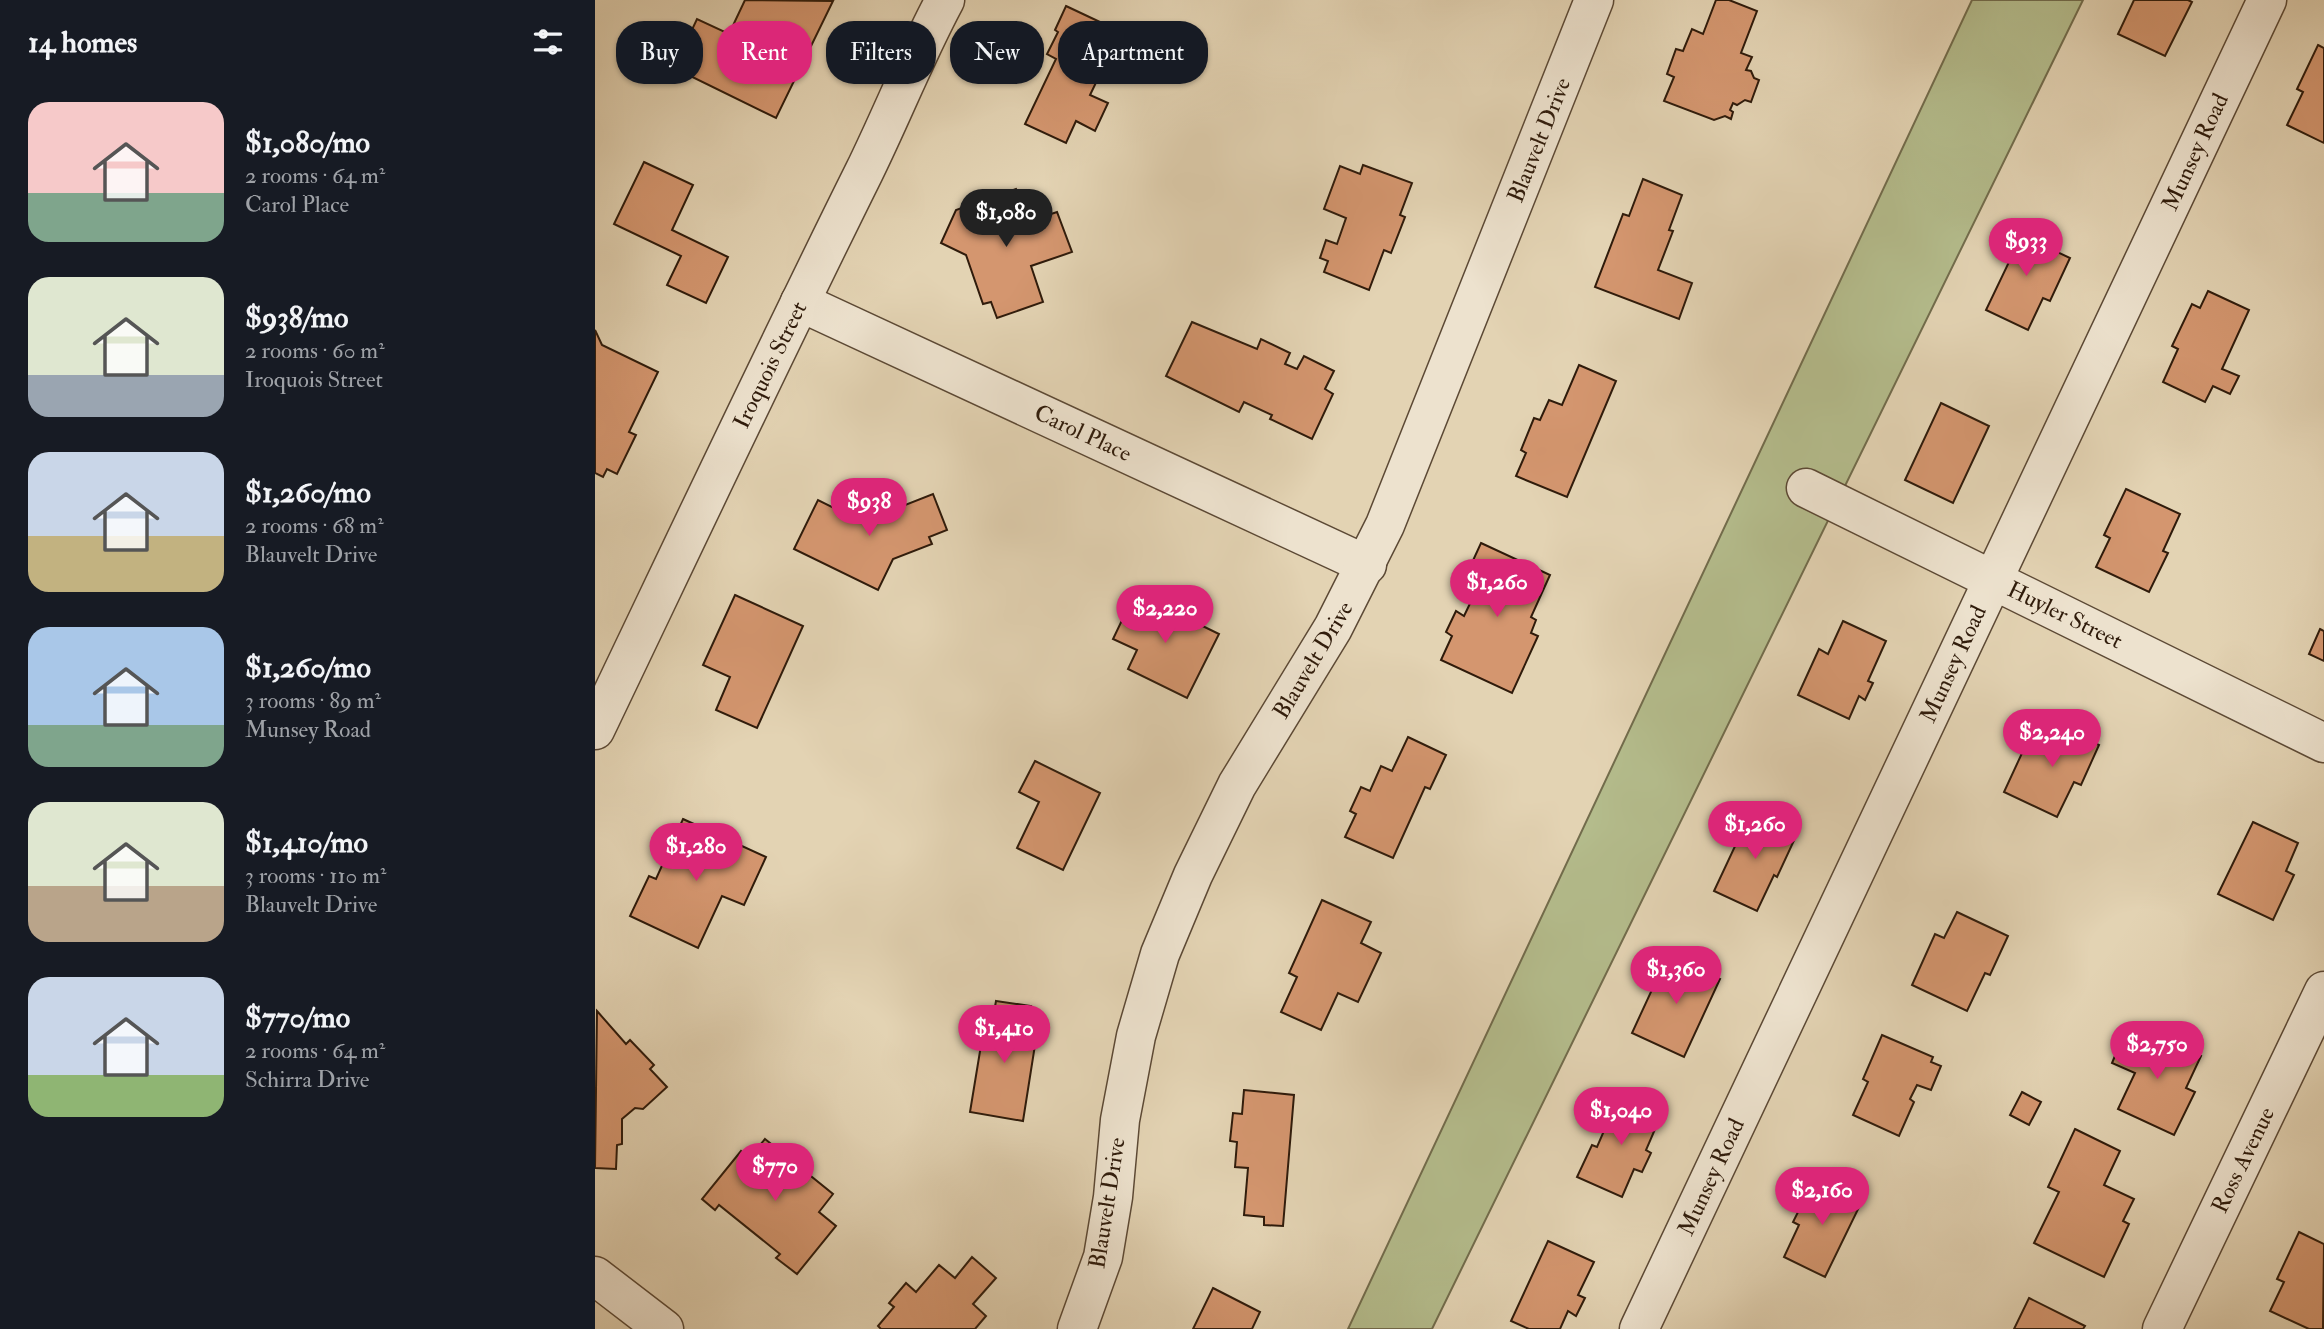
<!DOCTYPE html>
<meta charset="utf-8">
<style>
:root{--surface:#171b24;--page:#242831;--text:#f1f3f6;--muted:#9ea1a6;--accent:#db2777}
body{margin:0;font-family:"IM FELL Double Pica",serif;background:var(--page);color:var(--text);height:100vh;display:flex;flex-direction:column;font-size:26px;white-space:nowrap}
*{box-sizing:border-box;margin:0}
p{font-size:23px;color:var(--muted)}
.icon{flex:none;width:38px;height:38px;fill:none;stroke:currentColor;stroke-width:2;stroke-linecap:round;stroke-linejoin:round}
.map{position:relative;flex:1;overflow:hidden}
.side{display:flex;flex-direction:column;background:var(--surface);width:595px}
.side>*{flex:none}
.banner{position:absolute;left:21px;top:21px;width:665px;height:63px;display:flex;gap:14px}
.price{position:absolute;translate:-50% -60px;padding:0 16px;border-radius:24px;background:var(--accent);color:#fff;font-size:23px;line-height:46px;filter:drop-shadow(0 2px 4px #0008)}
.price::after{content:'';position:absolute;left:50%;top:42px;width:21px;height:16px;margin-left:-10px;background:inherit;clip-path:polygon(0 0,100% 0,50% 100%)}
.price.selected{background:#222;color:#fff}
ul{padding:0;list-style:none}
li{display:flex;align-items:center;gap:21px;height:175px;padding:0 28px}
li span{display:grid;place-items:center;flex:none;width:196px;height:140px;border-radius:21px;color:#555}
li>.icon{margin-inline-start:auto}
span .icon{width:84px;height:84px;fill:#fffc;stroke-width:1}
li b{font-size:30px}
h2{display:flex;justify-content:space-between;align-items:center;height:84px;padding:0 28px;font-size:30px}
.tag{padding:0 24px;border-radius:28px;background:var(--surface);box-shadow:0 2px 5px #0004;font-size:24px;line-height:63px}
.tag.selected{background:var(--accent);color:#fff}
main{display:flex;flex:1;min-height:0}
.map>svg:first-child{display:block}
.green{fill:#b4bc8c;stroke:#726c4c;stroke-width:2}
.building{fill:#d4966f;stroke:#2f1b0b;stroke-width:2}
.lines{fill:none;stroke-linecap:round;stroke-linejoin:round}
.minor-casing{stroke:#5c4935;stroke-width:41}
.minor{stroke:#ede2ce;stroke-width:38}
.labels{text-anchor:middle;dominant-baseline:central;stroke-width:5;stroke-linejoin:round;paint-order:stroke}
.street-label{font-size:23px;fill:#2f1b0b;stroke:#ede2ce}
</style>
<main>
<section class="side">
<h2>14 homes<svg class="icon" aria-label="filters" viewBox="0 0 24 24"><path d="M4 7h16M4 17h16"/><circle cx="9" cy="7" r="2"/><circle cx="15" cy="17" r="2"/></svg></h2>
<ul>
<li><span style="background:linear-gradient(#f6c9c9 65%,#7fa58c 0)"><svg class="icon" aria-label="home" viewBox="0 0 24 24"><path d="M3 11l9-7 9 7M6 9v11h12V9"/></svg></span><div><b>$1,080/mo</b><p>2 rooms · 64 m²</p><p>Carol Place</p></div></li>
<li><span style="background:linear-gradient(#dfe7d0 70%,#9aa5b1 0)"><svg class="icon" aria-label="home" viewBox="0 0 24 24"><path d="M3 11l9-7 9 7M6 9v11h12V9"/></svg></span><div><b>$938/mo</b><p>2 rooms · 60 m²</p><p>Iroquois Street</p></div></li>
<li><span style="background:linear-gradient(#c9d6e8 60%,#c2b280 0)"><svg class="icon" aria-label="home" viewBox="0 0 24 24"><path d="M3 11l9-7 9 7M6 9v11h12V9"/></svg></span><div><b>$1,260/mo</b><p>2 rooms · 68 m²</p><p>Blauvelt Drive</p></div></li>
<li><span style="background:linear-gradient(#a9c7e8 70%,#7fa58c 0)"><svg class="icon" aria-label="home" viewBox="0 0 24 24"><path d="M3 11l9-7 9 7M6 9v11h12V9"/></svg></span><div><b>$1,260/mo</b><p>3 rooms · 89 m²</p><p>Munsey Road</p></div></li>
<li><span style="background:linear-gradient(#dfe7d0 60%,#b9a48a 0)"><svg class="icon" aria-label="home" viewBox="0 0 24 24"><path d="M3 11l9-7 9 7M6 9v11h12V9"/></svg></span><div><b>$1,410/mo</b><p>3 rooms · 110 m²</p><p>Blauvelt Drive</p></div></li>
<li><span style="background:linear-gradient(#c9d6e8 70%,#8fb573 0)"><svg class="icon" aria-label="home" viewBox="0 0 24 24"><path d="M3 11l9-7 9 7M6 9v11h12V9"/></svg></span><div><b>$770/mo</b><p>2 rooms · 64 m²</p><p>Schirra Drive</p></div></li>
</ul>
</section>
<div class="map">
<svg width="1729" height="1329" viewBox="0 0 1729 1329">
<rect width="100%" height="100%" fill="#e3d3b3"/>
<filter id="stains"><feTurbulence type="fractalNoise" baseFrequency=".00286" numOctaves="4"/><feColorMatrix values="0 0 0 0 .2 0 0 0 0 .09 0 0 0 0 .02 0 0 0 .5 -.17"/></filter>
<radialGradient id="worn" r=".72"><stop offset=".6" stop-color="#630" stop-opacity="0"/><stop offset="1" stop-color="#630" stop-opacity=".3"/></radialGradient>
<polygon class="green" points="1377,0 1488,0 837,1329 753,1329"/>
<g class="building">
<polygon points="150,0 238,1 181,118 79,68 102,19 134,34"/>
<polygon points="1121,0 1134,0 1162,11 1146,53 1157,57 1151,70 1156,71 1159,78 1164,80 1156,102 1150,100 1142,105 1138,103 1135,110 1138,112 1136,119 1130,116 1119,120 1069,101 1079,77 1072,74 1081,49 1088,51 1097,29 1108,34"/>
<polygon points="1539,0 1593,0 1597,2 1570,56 1523,34"/>
<polygon points="471,6 539,38 521,75 508,68 495,95 513,103 500,131 481,121 471,143 430,124 461,59 452,54 463,32 460,30"/>
<polygon points="1723,45 1729,48 1729,143 1692,125 1708,92 1702,89"/>
<polygon points="49,162 98,185 77,230 133,257 111,303 72,285 86,256 19,224"/>
<polygon points="768,165 817,183 805,215 810,217 796,253 789,250 774,290 729,272 733,261 725,258 731,240 742,244 751,218 729,209 745,166 765,174"/>
<polygon points="1048,179 1087,195 1074,230 1078,231 1063,270 1097,283 1084,319 1000,287 1028,214 1034,216"/>
<polygon points="421,189 432,222 462,212 477,252 436,266 448,302 402,318 396,302 388,304 371,255 346,243 361,210"/>
<polygon points="1411,228 1475,258 1455,301 1448,298 1433,330 1391,310 1415,260 1400,252"/>
<polygon points="1613,291 1654,310 1627,369 1644,376 1635,394 1618,386 1610,402 1568,382 1583,349 1577,346 1597,304 1605,308"/>
<polygon points="597,322 662,349 666,339 695,353 690,364 702,369 709,356 739,371 730,389 738,394 717,439 675,419 677,415 649,402 644,412 571,376"/>
<polygon points="0,330 7,345 63,372 34,432 41,435 22,474 12,469 8,477 0,473"/>
<polygon points="984,365 1021,381 972,497 921,476 931,453 926,450 939,418 945,420 954,400 967,405"/>
<polygon points="1346,403 1394,426 1358,503 1310,480"/>
<polygon points="1531,489 1585,514 1568,551 1573,553 1554,592 1501,567 1515,538 1509,535"/>
<polygon points="338,494 352,530 334,537 337,544 298,559 283,590 199,549 223,500 267,522"/>
<polygon points="886,543 955,575 936,617 941,620 936,633 943,636 917,693 846,660 857,636 851,632 861,611 869,616 883,587 869,580"/>
<polygon points="540,593 624,634 592,698 533,669 542,650 518,639"/>
<polygon points="140,595 208,626 162,728 121,710 135,677 108,665"/>
<polygon points="1248,621 1291,641 1273,681 1278,683 1270,700 1264,696 1254,719 1203,695 1224,649 1233,654"/>
<polygon points="1725,629 1729,631 1729,661 1714,654"/>
<polygon points="1454,722 1504,745 1486,785 1479,782 1462,817 1409,792 1428,751 1434,753 1436,747 1442,749"/>
<polygon points="813,737 851,755 835,789 830,787 798,858 750,837 761,814 755,811 766,787 775,791 786,766 797,771"/>
<polygon points="440,761 505,793 468,870 422,848 444,802 424,792"/>
<polygon points="1156,812 1202,834 1182,877 1179,875 1162,911 1119,891"/>
<polygon points="88,819 171,857 149,905 127,896 103,948 35,916 54,876 61,879"/>
<polygon points="1658,822 1703,843 1691,871 1699,875 1678,920 1623,894"/>
<polygon points="727,900 776,922 766,943 786,953 763,1002 743,993 726,1030 686,1012 702,977 694,973"/>
<polygon points="1362,912 1413,936 1395,975 1390,973 1372,1011 1317,985 1340,934 1349,938"/>
<polygon points="1073,955 1125,979 1089,1057 1037,1033"/>
<polygon points="401,1001 436,1006 430,1044 440,1045 428,1121 375,1112 388,1033 395,1035"/>
<polygon points="2,1011 31,1044 35,1040 59,1065 55,1069 72,1087 48,1109 40,1108 27,1119 27,1144 22,1145 21,1169 0,1168"/>
<polygon points="1556,1033 1606,1056 1591,1088 1600,1092 1579,1135 1523,1109 1540,1073 1517,1063 1527,1039 1548,1049"/>
<polygon points="1287,1035 1338,1057 1336,1062 1346,1066 1336,1090 1322,1085 1315,1099 1319,1102 1304,1136 1258,1115 1273,1082 1268,1079"/>
<polygon points="649,1090 699,1095 688,1226 669,1225 669,1217 649,1215 653,1168 640,1167 642,1142 635,1141 638,1113 647,1114"/>
<polygon points="1427,1092 1446,1102 1434,1125 1415,1115"/>
<polygon points="1025,1094 1067,1113 1051,1150 1056,1153 1047,1172 1039,1169 1027,1197 982,1177 997,1145 1002,1147"/>
<polygon points="1480,1129 1525,1151 1509,1185 1539,1199 1528,1221 1534,1224 1509,1277 1439,1243 1464,1192 1453,1187"/>
<polygon points="170,1139 238,1194 224,1212 241,1226 202,1274 181,1258 185,1254 124,1205 120,1210 107,1199 146,1151 154,1158"/>
<polygon points="1220,1178 1267,1201 1230,1277 1189,1257 1204,1225 1198,1222"/>
<polygon points="1704,1232 1729,1244 1728,1329 1714,1329 1675,1311 1689,1282 1682,1279"/>
<polygon points="953,1241 999,1262 983,1295 990,1298 981,1316 973,1311 965,1329 934,1329 916,1321"/>
<polygon points="377,1257 401,1278 378,1304 391,1316 380,1329 286,1329 283,1326 299,1307 294,1303 311,1283 321,1292 344,1265 360,1278"/>
<polygon points="618,1288 665,1312 657,1329 598,1329"/>
<polygon points="1434,1298 1490,1326 1488,1329 1419,1329"/>
</g>
<g class="lines">
<g class="minor-casing">
<g id="minor">
<polyline points="205,302 772,565"/>
<polyline points="1211,488 1729,743"/>
<path d="M0,730C89,544 177,357 269,172C297,115 320,56 350,0"/>
<polyline points="0,1276 69,1329"/>
<polyline points="482,1329 508,1257 518,1197 525,1120 541,1036 565,954 598,875 642,785 738,628 790,525 999,0"/>
<polyline points="1044,1329 1672,0"/>
<polyline points="1567,1329 1729,991"/>
</g>
</g>
<use href="#minor" class="minor"/>
</g>
<g class="labels">
<g class="street-label">
<text transform="translate(944 140) rotate(-68)">Blauvelt Drive</text>
<text transform="translate(1600 152) rotate(-65)">Munsey Road</text>
<text transform="translate(175 365) rotate(-64)">Iroquois Street</text>
<text transform="translate(488 433) rotate(25)">Carol Place</text>
<text transform="translate(1470 615) rotate(26)">Huyler Street</text>
<text transform="translate(718 660) rotate(-59)">Blauvelt Drive</text>
<text transform="translate(1358 664) rotate(-65)">Munsey Road</text>
<text transform="translate(1648 1160) rotate(-64)">Ross Avenue</text>
<text transform="translate(1116 1177) rotate(-65)">Munsey Road</text>
<text transform="translate(512 1203) rotate(-81)">Blauvelt Drive</text>
</g>
</g>
<rect width="100%" height="100%" filter="url(#stains)"/>
<rect width="100%" height="100%" fill="url(#worn)"/>
</svg>
<b class="price selected" style="left:411px;top:249px">$1,080</b>
<b class="price" style="left:1431px;top:278px">$933</b>
<b class="price" style="left:274px;top:538px">$938</b>
<b class="price" style="left:902px;top:619px">$1,260</b>
<b class="price" style="left:570px;top:645px">$2,220</b>
<b class="price" style="left:1457px;top:769px">$2,240</b>
<b class="price" style="left:1160px;top:861px">$1,260</b>
<b class="price" style="left:101px;top:883px">$1,280</b>
<b class="price" style="left:1081px;top:1006px">$1,360</b>
<b class="price" style="left:409px;top:1065px">$1,410</b>
<b class="price" style="left:1562px;top:1081px">$2,750</b>
<b class="price" style="left:1026px;top:1147px">$1,040</b>
<b class="price" style="left:180px;top:1203px">$770</b>
<b class="price" style="left:1227px;top:1227px">$2,160</b>
<div class="banner">
<a class="tag">Buy</a>
<a class="tag selected">Rent</a>
<a class="tag">Filters</a>
<a class="tag">New</a>
<a class="tag">Apartment</a>
</div>
</div>
</main>
